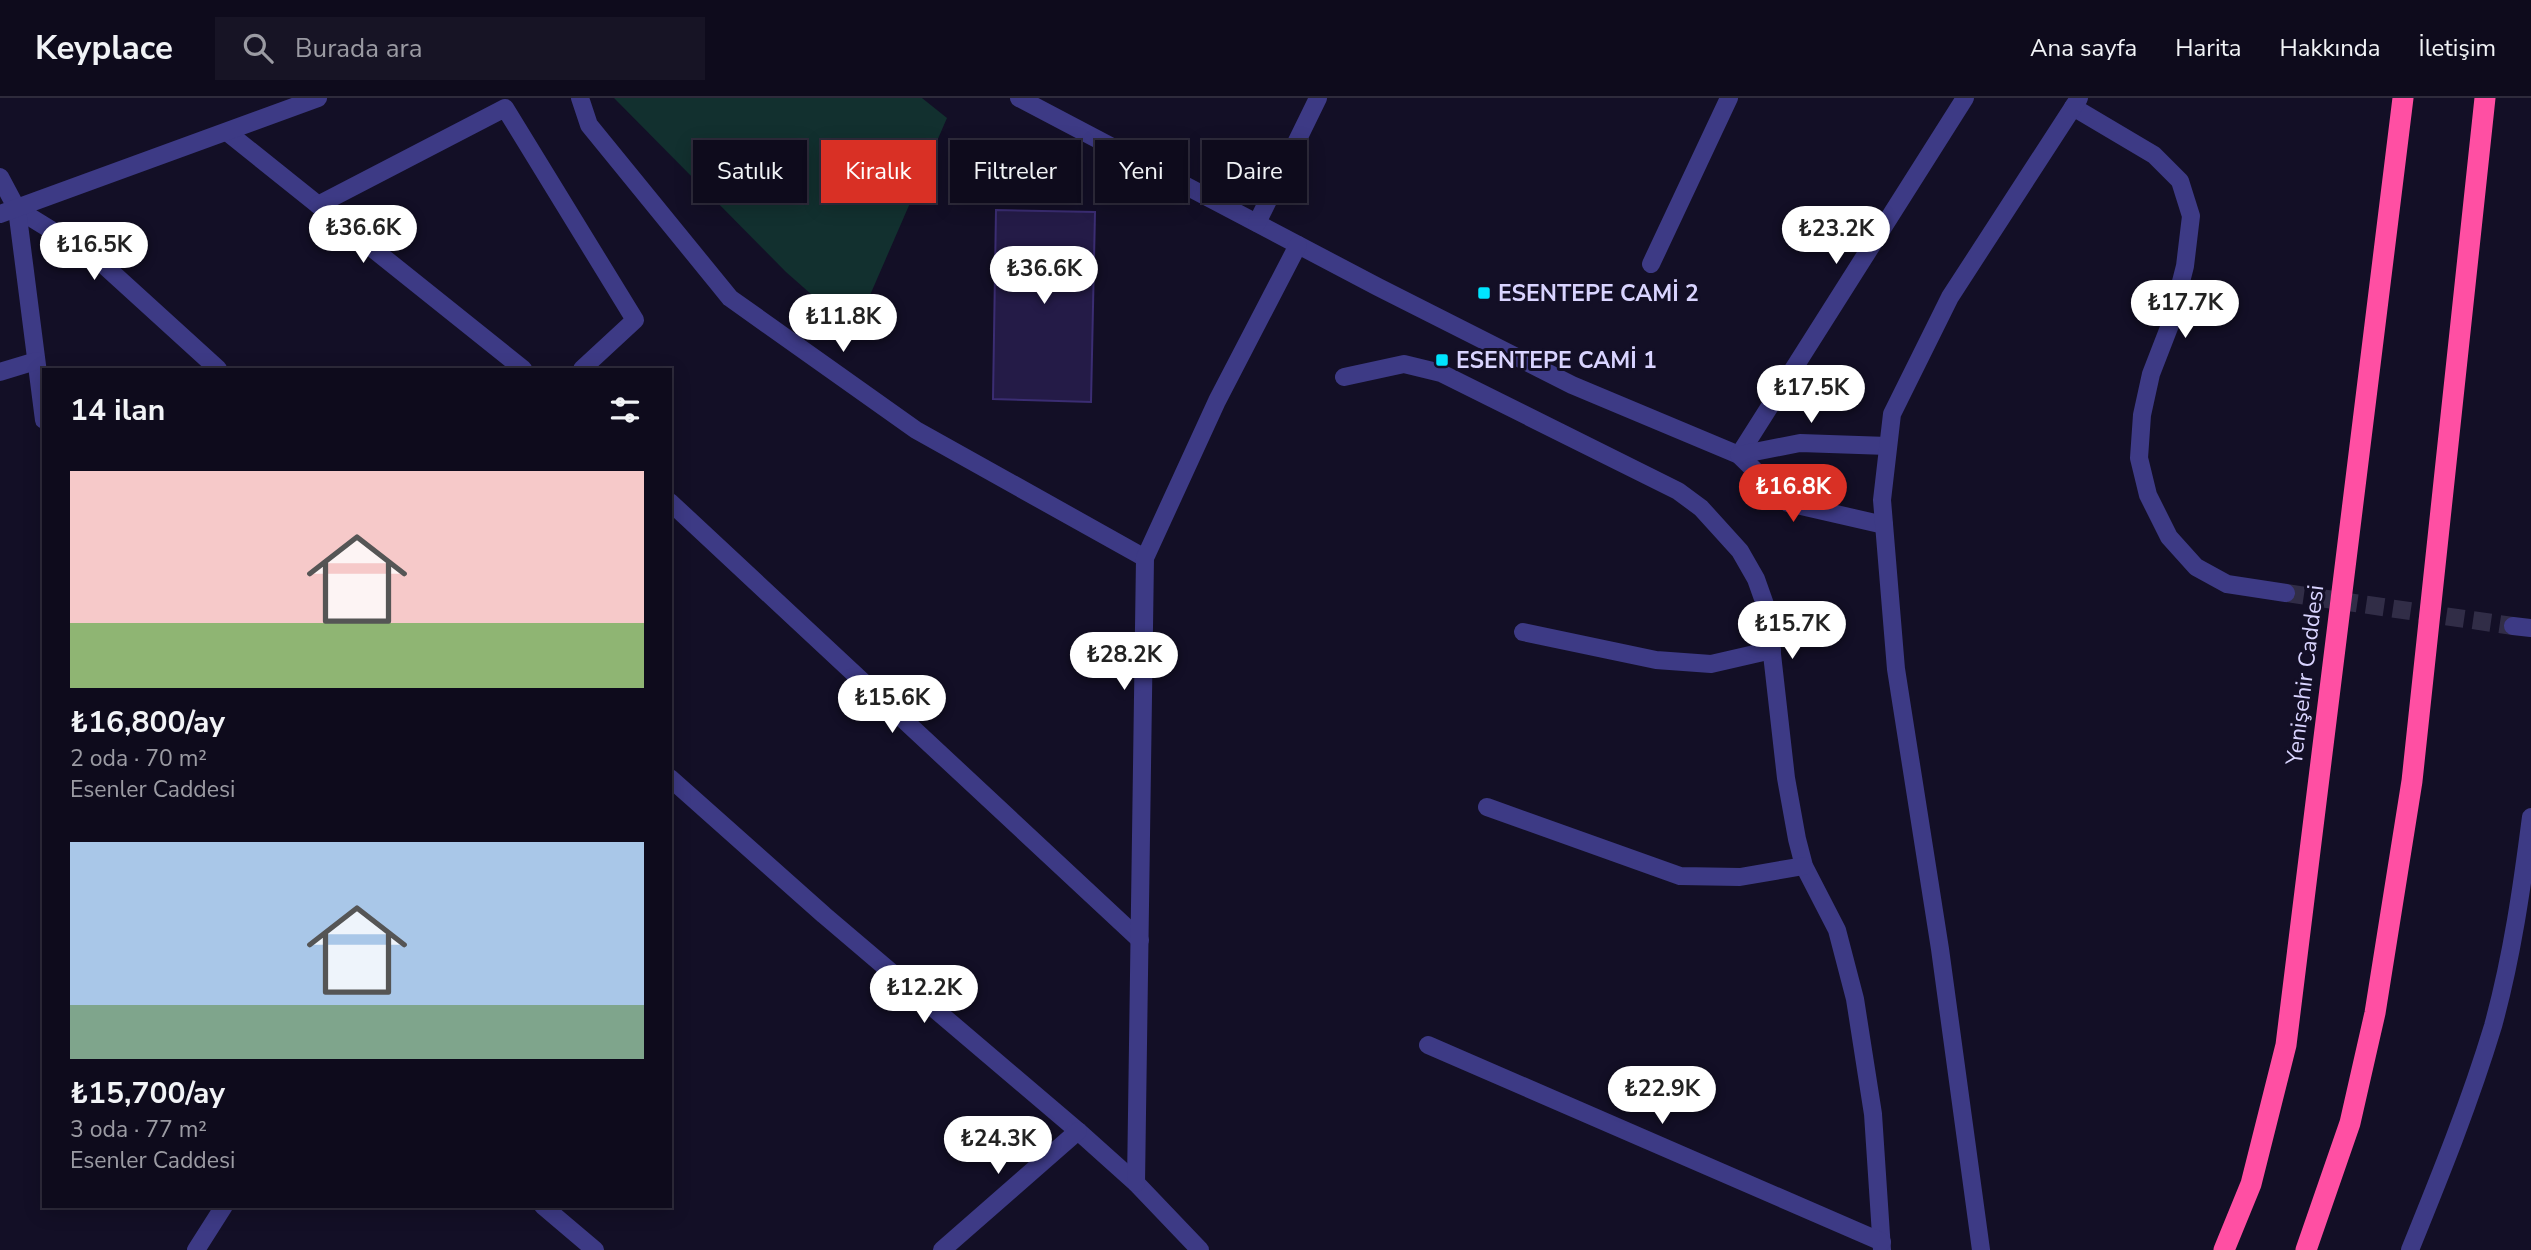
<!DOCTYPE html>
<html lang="tr">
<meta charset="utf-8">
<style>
:root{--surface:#0e0b1c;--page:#171425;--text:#f1f3f6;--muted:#9b9ba3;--line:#2e2b3b;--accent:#d93025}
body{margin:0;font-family:"Nunito Sans",sans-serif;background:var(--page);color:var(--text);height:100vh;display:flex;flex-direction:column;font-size:26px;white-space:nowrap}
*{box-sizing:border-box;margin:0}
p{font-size:23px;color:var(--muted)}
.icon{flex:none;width:38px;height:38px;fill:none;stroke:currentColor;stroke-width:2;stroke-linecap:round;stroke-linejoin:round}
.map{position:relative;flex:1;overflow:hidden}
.side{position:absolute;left:42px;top:270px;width:630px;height:840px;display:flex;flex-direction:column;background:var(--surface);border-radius:0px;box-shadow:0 4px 18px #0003,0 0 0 2px var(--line)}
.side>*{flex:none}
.hud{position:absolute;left:693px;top:42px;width:665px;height:63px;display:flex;gap:14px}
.price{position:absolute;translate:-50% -60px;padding:0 16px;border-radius:24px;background:#fff;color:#222;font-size:23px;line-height:46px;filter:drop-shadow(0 2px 4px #0008)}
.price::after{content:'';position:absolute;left:50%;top:42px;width:21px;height:16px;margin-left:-10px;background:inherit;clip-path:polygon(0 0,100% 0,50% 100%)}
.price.on{background:var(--accent);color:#fff}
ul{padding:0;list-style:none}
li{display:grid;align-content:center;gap:14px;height:371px;padding:0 28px}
li span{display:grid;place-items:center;height:217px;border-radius:0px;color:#555}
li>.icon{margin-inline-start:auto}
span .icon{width:126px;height:126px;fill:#fffc;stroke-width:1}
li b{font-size:30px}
h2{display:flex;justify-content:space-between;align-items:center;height:84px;padding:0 28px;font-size:30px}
.tag{padding:0 24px;border-radius:0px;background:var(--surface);box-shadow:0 4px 18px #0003,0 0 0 2px var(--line);font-size:24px;line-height:63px}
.tag.on{background:var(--accent);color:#fff}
header{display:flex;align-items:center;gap:42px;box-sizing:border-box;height:98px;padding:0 35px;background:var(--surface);border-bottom:2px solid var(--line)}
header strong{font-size:33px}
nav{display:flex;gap:38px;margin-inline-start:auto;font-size:24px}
.search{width:490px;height:63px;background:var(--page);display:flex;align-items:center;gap:18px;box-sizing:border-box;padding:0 24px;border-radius:0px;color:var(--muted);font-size:26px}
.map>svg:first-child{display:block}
.green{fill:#12302f}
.building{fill:#241b47;stroke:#3b2d73;stroke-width:2}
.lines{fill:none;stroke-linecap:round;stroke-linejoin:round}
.minor-tunnel{stroke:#312d47;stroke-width:18;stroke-dasharray:18 9;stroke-linecap:butt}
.minor{stroke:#3d3a85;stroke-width:18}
.highway{stroke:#ff4fa3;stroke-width:21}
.poi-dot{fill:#00e5ff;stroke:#130f26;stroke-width:2.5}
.labels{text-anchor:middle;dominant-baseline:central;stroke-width:6;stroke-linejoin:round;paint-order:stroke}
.poi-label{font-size:23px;font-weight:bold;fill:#d9d4ff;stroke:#130f26;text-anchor:start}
.street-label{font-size:23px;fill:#d9d4ff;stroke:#130f26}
</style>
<header>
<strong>Keyplace</strong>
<div class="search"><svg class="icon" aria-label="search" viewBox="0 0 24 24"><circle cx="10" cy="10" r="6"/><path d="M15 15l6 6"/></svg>Burada ara</div>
<nav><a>Ana sayfa</a><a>Harita</a><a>Hakkında</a><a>İletişim</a></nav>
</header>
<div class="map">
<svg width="2531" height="1152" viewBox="0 0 2531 1152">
<rect width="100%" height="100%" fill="#130f26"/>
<polygon class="green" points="614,0 922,0 947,20 854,234 786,174"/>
<polygon class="building" points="996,112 1095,114 1091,304 993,301"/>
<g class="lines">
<polyline class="minor-tunnel" points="2286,495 2513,528"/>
<g class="minor">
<polyline points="580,0 589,27 730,200 916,332 1145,460"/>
<polyline points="1019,0 1378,189 1572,287 1739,357 1788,405 1884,427"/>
<polyline points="2073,9 2154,57 2180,83 2191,118 2185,168 2170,227 2151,276 2142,317 2139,360 2148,397 2169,439 2196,469 2227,486 2286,495"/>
<polyline points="227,34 523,271"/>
<polyline points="0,79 17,111 95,159 218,271"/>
<polyline points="318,107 505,10 635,222 582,271"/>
<polyline points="17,111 44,322"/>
<polyline points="0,116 318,0"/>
<polyline points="1257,125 1318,0"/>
<polyline points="1651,166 1729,0"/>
<polyline points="0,274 36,263"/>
<polyline points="1344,279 1404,266 1441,275 1678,393 1701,410 1740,453 1756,481 1767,512 1786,680 1797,741 1804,768 1837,832 1855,901 1873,1016 1882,1152"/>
<polyline points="1739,357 1965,0"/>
<polyline points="1739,357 1800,345 1888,348"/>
<polyline points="670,404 1140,842"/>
<polyline points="2513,528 2531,530"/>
<polyline points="1523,534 1656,562 1711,566 1772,552"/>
<polyline points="670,680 824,817 1078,1033 1136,1085 1200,1152"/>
<polyline points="1487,709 1680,778 1740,779 1804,768"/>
<polyline points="1428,947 1882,1144"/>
<polyline points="1136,1085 1145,460 1217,303 1298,147"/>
<polyline points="543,1108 595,1152"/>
<polyline points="196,1152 224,1108"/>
<polyline points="942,1152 1078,1033"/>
<polyline points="1981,1152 1940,851 1896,571 1882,402 1892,316 1950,199 2079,0"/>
<path d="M2410,1152C2440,1078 2470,1004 2493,928C2512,859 2522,789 2531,719"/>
</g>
<g class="highway">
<polyline points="2224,1152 2251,1086 2286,947 2403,0"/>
<polyline points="2306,1152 2350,1025 2375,915 2412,683 2485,0"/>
</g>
</g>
<g class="poi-dot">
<rect x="1477" y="188" width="14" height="14" rx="3.5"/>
<rect x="1435" y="255" width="14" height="14" rx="3.5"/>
</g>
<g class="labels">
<g class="poi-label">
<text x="1498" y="195">ESENTEPE CAMİ 2</text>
<text x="1456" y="262">ESENTEPE CAMİ 1</text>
</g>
<g class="street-label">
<text transform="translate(2305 577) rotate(-83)">Yenişehir Caddesi</text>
</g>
</g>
</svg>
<b class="price" style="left:363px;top:167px">₺36.6K</b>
<b class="price" style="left:1836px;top:168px">₺23.2K</b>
<b class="price" style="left:94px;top:184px">₺16.5K</b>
<b class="price" style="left:1044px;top:208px">₺36.6K</b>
<b class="price" style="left:2185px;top:242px">₺17.7K</b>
<b class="price" style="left:843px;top:256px">₺11.8K</b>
<b class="price" style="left:1811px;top:327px">₺17.5K</b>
<b class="price on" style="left:1793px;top:426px">₺16.8K</b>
<b class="price" style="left:1792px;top:563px">₺15.7K</b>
<b class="price" style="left:1124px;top:594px">₺28.2K</b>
<b class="price" style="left:892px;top:637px">₺15.6K</b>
<b class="price" style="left:924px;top:927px">₺12.2K</b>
<b class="price" style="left:1662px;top:1028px">₺22.9K</b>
<b class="price" style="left:998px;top:1078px">₺24.3K</b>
<div class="hud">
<a class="tag">Satılık</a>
<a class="tag on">Kiralık</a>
<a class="tag">Filtreler</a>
<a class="tag">Yeni</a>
<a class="tag">Daire</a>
</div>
<section class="side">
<h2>14 ilan<svg class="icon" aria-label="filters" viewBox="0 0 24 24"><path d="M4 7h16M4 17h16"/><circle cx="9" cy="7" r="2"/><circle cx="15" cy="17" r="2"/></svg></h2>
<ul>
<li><span style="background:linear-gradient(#f6c9c9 70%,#8fb573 0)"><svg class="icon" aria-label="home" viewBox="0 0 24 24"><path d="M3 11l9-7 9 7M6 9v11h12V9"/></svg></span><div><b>₺16,800/ay</b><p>2 oda · 70 m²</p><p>Esenler Caddesi</p></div></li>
<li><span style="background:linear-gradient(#a9c7e8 75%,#7fa58c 0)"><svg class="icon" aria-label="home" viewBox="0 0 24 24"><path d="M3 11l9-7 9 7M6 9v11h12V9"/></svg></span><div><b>₺15,700/ay</b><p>3 oda · 77 m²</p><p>Esenler Caddesi</p></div></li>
</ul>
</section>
</div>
